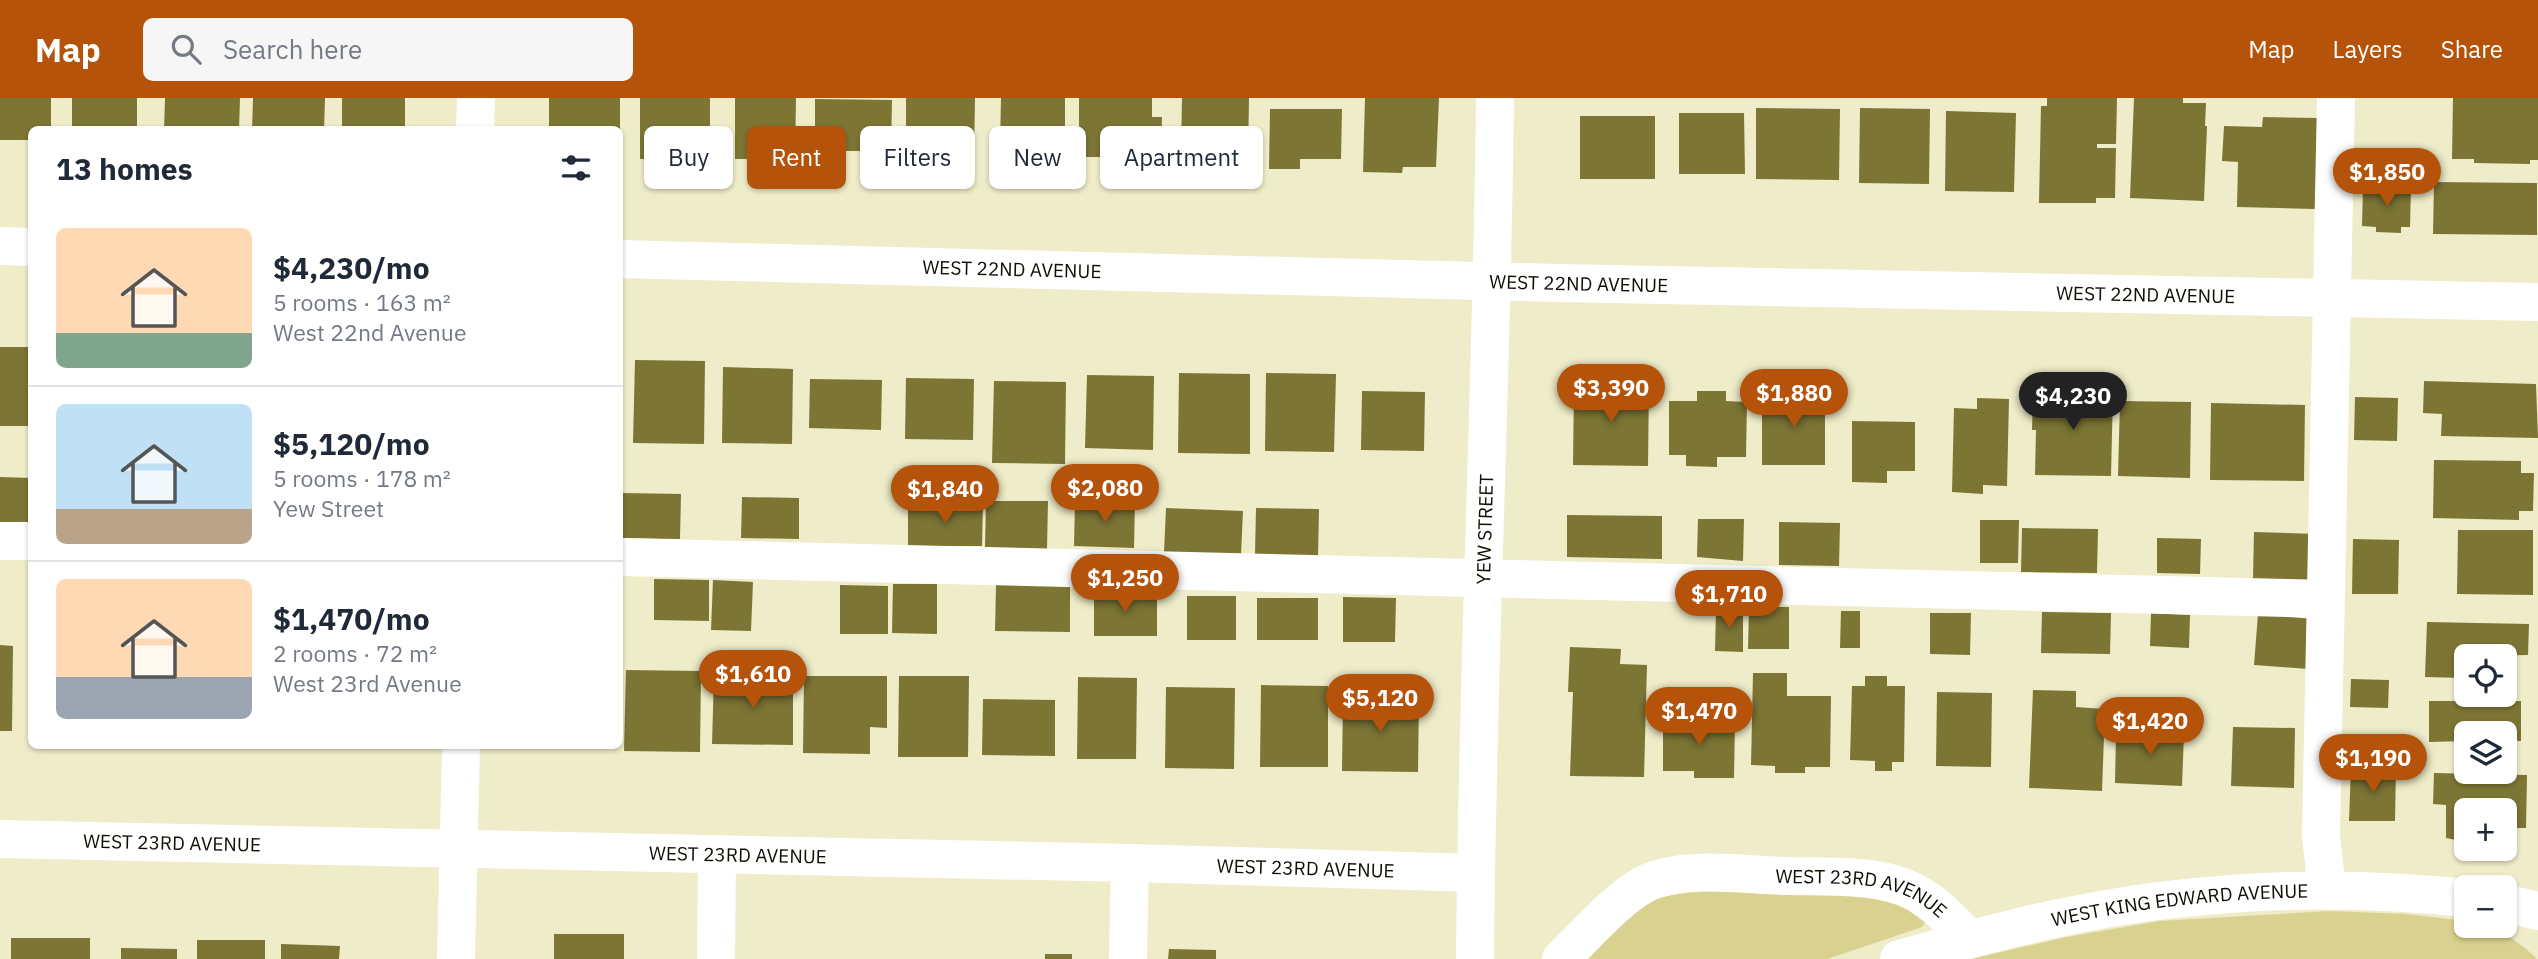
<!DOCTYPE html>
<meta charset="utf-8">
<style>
:root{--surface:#fff;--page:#f6f6f7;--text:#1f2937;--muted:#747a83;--line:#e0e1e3;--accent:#b45309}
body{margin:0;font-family:"IBM Plex Sans",sans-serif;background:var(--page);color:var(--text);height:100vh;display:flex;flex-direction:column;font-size:26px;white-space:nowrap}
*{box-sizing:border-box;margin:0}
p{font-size:23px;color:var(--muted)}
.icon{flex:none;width:38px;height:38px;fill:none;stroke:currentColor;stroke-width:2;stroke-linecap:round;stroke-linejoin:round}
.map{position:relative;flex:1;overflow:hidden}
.sheet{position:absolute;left:28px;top:28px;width:595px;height:623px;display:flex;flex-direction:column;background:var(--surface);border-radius:10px;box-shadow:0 2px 5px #0004}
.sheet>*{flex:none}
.top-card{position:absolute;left:644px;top:28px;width:665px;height:63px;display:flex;gap:14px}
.fabs{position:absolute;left:2454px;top:546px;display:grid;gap:14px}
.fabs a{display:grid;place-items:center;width:63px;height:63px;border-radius:10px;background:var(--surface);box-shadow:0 2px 5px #0004;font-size:35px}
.price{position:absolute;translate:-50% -60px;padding:0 16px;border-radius:24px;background:var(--accent);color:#fff;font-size:23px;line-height:46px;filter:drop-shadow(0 2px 4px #0008)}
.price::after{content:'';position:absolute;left:50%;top:42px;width:21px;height:16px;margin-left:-10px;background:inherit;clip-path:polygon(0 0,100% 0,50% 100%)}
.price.active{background:#222;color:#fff}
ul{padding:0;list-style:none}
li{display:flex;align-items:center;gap:21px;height:175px;padding:0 28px}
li+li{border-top:2px solid var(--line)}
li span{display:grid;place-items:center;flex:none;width:196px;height:140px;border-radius:10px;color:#555}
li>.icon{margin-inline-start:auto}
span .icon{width:84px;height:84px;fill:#fffc;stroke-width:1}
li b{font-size:30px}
h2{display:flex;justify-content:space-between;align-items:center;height:84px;padding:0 28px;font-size:30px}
.tag{padding:0 24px;border-radius:10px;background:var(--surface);box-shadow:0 2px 5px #0004;font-size:24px;line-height:63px}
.tag.active{background:var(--accent);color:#fff}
header{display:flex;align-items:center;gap:42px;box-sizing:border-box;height:98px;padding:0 35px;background:var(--accent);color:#fff}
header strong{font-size:33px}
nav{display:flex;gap:38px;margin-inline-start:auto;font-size:24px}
.search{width:490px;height:63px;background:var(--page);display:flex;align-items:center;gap:18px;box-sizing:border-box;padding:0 24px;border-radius:10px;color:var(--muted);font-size:26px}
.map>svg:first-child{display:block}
.green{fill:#d8d18f}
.building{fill:#7d7534}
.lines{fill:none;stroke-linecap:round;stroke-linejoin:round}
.minor{stroke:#fff;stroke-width:38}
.major{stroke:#fff;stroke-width:38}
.labels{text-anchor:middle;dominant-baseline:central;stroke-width:5;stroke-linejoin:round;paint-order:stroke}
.street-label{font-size:19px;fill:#100f04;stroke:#fcf9d6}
</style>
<header>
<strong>Map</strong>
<div class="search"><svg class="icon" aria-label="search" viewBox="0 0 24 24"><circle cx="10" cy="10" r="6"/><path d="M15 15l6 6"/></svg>Search here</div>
<nav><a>Map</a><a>Layers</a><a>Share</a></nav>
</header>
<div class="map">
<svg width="2538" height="861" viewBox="0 0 2538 861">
<rect width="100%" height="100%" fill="#efecc9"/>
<g class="green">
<polygon points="1674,792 1880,799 1893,802 1925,824 1922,829 1827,861 1586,861 1641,809"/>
<path d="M2329,813L2406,816L2466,823V828C2495,828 2517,841 2537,861H1970L2067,839L2159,823Z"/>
</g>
<g class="building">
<polygon points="0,0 51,0 51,32 32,32 32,42 0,42"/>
<rect x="72" y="0" width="65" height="32"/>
<polygon points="165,0 240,0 239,32 164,32"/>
<polygon points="253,0 325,0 324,32 252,32"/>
<rect x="342" y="0" width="63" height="32"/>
<rect x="549" y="0" width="71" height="32"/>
<polygon points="640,0 710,0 710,62 640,61"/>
<polygon points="735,0 796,0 795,61 735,61"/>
<polygon points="906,0 975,0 974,61 906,61"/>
<polygon points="1001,0 1065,0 1065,49 1000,48"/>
<polygon points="1079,0 1152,0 1152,19 1162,19 1161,59 1079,59"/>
<polygon points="1182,0 1249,0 1248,57 1181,57"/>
<polygon points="1365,0 1439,0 1436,69 1403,69 1402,75 1363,74"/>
<polygon points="2047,0 2117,0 2116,46 2097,46 2097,50 2116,50 2115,100 2096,100 2096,105 2039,105 2041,8 2047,8"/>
<polygon points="2134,0 2183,0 2183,5 2206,5 2205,28 2207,28 2204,103 2130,100"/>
<polygon points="2453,0 2538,0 2538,62 2530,62 2530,66 2474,65 2474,61 2452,61"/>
<polygon points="815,1 892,2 891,53 815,53"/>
<polygon points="1756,10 1840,11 1839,82 1756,81"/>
<polygon points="1860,10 1930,11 1929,86 1859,85"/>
<polygon points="1270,11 1342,11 1341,61 1300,61 1300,71 1269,71"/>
<polygon points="1946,13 2016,15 2014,94 1945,93"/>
<polygon points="1679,15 1744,15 1745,76 1679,76"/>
<rect x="1580" y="18" width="75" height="63"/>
<polygon points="2263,19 2318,20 2315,111 2237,109 2238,64 2222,63 2224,28 2262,29"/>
<polygon points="2434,84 2537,85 2537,137 2433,136"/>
<polygon points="2363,87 2411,88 2410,129 2401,129 2401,135 2376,134 2376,129 2362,128"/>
<rect x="0" y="249" width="32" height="79"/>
<polygon points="635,262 705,263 704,346 633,345"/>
<polygon points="723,269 793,271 792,346 722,345"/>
<polygon points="1179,275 1250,276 1250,356 1178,355"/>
<polygon points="1266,275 1336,276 1334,354 1265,353"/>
<polygon points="1087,277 1154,278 1153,352 1085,350"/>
<polygon points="906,280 974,281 973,342 905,341"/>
<polygon points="810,281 882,282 881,332 809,330"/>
<polygon points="994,283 1066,284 1065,366 992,365"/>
<polygon points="2424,283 2536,286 2538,340 2441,338 2442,316 2423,315"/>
<polygon points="1574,285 1649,286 1648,368 1573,367"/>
<polygon points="2061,288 2088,288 2088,293 2113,293 2111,378 2035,377 2036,332 2032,332 2033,295 2061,296"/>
<polygon points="1362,293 1425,294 1424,353 1361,352"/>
<polygon points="1697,293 1726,293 1726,303 1747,304 1746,359 1717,359 1717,369 1686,368 1686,357 1669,357 1669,303 1697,303"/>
<rect x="1762" y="295" width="63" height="72"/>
<polygon points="2355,299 2398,300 2397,343 2354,342"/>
<polygon points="1977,300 2009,301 2007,388 1983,387 1983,396 1952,394 1954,310 1977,311"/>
<polygon points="2120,303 2191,304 2190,380 2118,378"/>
<polygon points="2211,305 2305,307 2304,383 2210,382"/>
<polygon points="1852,323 1915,324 1915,373 1887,373 1887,385 1852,384"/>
<polygon points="2434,362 2521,363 2521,375 2534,375 2533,413 2519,413 2519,422 2433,420"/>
<polygon points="0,379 32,380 32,424 0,424"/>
<polygon points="622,395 681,396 680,441 620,440"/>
<polygon points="742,399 799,400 799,441 741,440"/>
<polygon points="986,403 1048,403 1047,451 985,450"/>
<polygon points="1075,403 1135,403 1134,450 1074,448"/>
<polygon points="908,407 983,407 982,448 908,448"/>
<polygon points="1166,410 1243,413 1241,457 1164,454"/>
<polygon points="1256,410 1319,411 1318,458 1255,457"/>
<polygon points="1567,417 1662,418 1662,461 1567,459"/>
<polygon points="1698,421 1744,421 1743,463 1697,459"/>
<polygon points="1980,422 2019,422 2018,465 1980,465"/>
<polygon points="1779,424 1840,425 1839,468 1779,467"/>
<polygon points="2022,430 2098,431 2097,475 2021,474"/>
<polygon points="2458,432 2533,432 2533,497 2457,496"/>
<polygon points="2254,434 2316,436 2315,482 2253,481"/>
<polygon points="2157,440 2201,441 2200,476 2157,475"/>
<polygon points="2353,441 2399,442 2398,496 2352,496"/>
<polygon points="654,481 709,482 709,523 654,522"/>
<polygon points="713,482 753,484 751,533 711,532"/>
<polygon points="893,486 937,486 937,536 892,535"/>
<polygon points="840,487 888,488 888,536 840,536"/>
<polygon points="996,487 1070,487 1070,534 995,533"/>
<polygon points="1094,494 1157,495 1157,538 1094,538"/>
<rect x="1187" y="498" width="49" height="44"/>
<polygon points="1343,499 1396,500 1395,544 1343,544"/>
<rect x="1257" y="500" width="61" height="42"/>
<polygon points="1749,509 1789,509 1789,551 1748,551"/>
<polygon points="1716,511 1743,511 1743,554 1715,553"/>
<polygon points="1841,513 1860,513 1860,550 1840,550"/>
<polygon points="2042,514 2111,515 2110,556 2041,555"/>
<polygon points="1930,515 1971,515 1970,557 1930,556"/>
<polygon points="2151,515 2190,517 2189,550 2150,548"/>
<polygon points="2258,516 2312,521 2308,571 2254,567"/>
<polygon points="2427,524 2529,526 2528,557 2466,558 2466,580 2425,579"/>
<polygon points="0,547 13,548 12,633 0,633"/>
<polygon points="1570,549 1621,551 1620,566 1647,567 1644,679 1570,678 1573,594 1568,594"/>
<polygon points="626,572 701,573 700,654 624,653"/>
<polygon points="1753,575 1787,575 1787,598 1831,598 1830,669 1805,669 1805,675 1775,675 1775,668 1751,667"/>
<polygon points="714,577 793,578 793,647 712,646"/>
<polygon points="804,578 887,578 887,630 870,629 870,656 803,655"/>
<polygon points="899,578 969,578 968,659 898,659"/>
<polygon points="1865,578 1887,578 1887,588 1905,588 1904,664 1892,664 1892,673 1875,673 1875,663 1850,662 1852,588 1865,588"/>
<polygon points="1078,579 1137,580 1136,661 1077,661"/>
<polygon points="2351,581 2389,582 2388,610 2350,609"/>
<polygon points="1261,587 1328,588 1328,669 1260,669"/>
<polygon points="1166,589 1235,590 1234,671 1165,670"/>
<polygon points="2033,592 2076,593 2076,609 2105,611 2102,693 2029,690"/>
<polygon points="1937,594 1992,595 1991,669 1936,668"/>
<polygon points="1343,599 1419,600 1418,674 1342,673"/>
<polygon points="983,601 1055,602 1055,658 982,657"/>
<polygon points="2429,603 2521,603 2521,643 2504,643 2504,635 2466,635 2466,643 2429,644"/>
<polygon points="1678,616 1705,617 1705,623 1735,624 1734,680 1694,680 1694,673 1663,673 1663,623 1678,623"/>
<polygon points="2156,625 2178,627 2177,636 2184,636 2182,688 2115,685 2116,635 2156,636"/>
<polygon points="2233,629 2295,630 2294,690 2231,688"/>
<polygon points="2351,669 2396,670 2395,723 2349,723"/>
<polygon points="2434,675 2527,677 2526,730 2515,730 2514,742 2504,742 2504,712 2466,712 2466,744 2446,740 2446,707 2433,706"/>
<rect x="554" y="836" width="70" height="25"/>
<rect x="11" y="840" width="79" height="21"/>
<rect x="197" y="842" width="68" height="19"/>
<polygon points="281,846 340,848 339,861 281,861"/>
<polygon points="121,850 177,851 177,861 121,861"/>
<polygon points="1169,851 1216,852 1216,861 1168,861"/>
<rect x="1045" y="856" width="27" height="5"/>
</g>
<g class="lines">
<g class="minor">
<polyline points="475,32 476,0"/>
<polyline points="0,148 32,149"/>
<path id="s1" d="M620,161L1559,185L2538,204"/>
<polyline points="0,443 32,443"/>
<polyline points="620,459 2325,501"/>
<path id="s2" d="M0,741L1130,765L1476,775"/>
<polyline points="2327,792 2321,738 2336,0"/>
<polyline points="456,861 461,648"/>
<polyline points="716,861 717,757"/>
<polyline points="1128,861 1130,765"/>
<path id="s3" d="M1475,861C1477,574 1492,287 1495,0"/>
<path id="s4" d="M1561,861C1585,838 1620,797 1649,784C1688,768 1745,777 1787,778C1824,779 1867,776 1903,789C1931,799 1949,821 1970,841"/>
</g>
<g class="major">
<polyline points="2504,805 2538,813"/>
<path id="s5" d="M1899,861C1984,837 2070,814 2158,803C2260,790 2364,789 2466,800"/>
</g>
</g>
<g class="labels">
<g class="street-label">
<text stroke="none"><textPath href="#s1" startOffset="392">WEST 22ND AVENUE</textPath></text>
<text stroke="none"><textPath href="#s1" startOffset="959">WEST 22ND AVENUE</textPath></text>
<text stroke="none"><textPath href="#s1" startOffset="1526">WEST 22ND AVENUE</textPath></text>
<text stroke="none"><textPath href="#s3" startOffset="430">YEW STREET</textPath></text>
<text stroke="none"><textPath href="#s2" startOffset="172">WEST 23RD AVENUE</textPath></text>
<text stroke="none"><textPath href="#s2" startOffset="738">WEST 23RD AVENUE</textPath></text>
<text stroke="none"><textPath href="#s2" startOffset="1306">WEST 23RD AVENUE</textPath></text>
<text stroke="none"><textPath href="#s4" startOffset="334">WEST 23RD AVENUE</textPath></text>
<text stroke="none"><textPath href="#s5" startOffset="287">WEST KING EDWARD AVENUE</textPath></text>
</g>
</g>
</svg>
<div class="fabs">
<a><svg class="icon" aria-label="locate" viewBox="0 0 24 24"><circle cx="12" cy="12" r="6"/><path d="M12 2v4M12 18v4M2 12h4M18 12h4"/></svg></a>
<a><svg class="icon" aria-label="layers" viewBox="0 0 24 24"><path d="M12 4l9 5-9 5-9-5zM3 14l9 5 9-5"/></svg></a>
<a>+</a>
<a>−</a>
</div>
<b class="price" style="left:2387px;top:110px">$1,850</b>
<b class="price" style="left:1611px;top:326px">$3,390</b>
<b class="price" style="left:1794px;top:331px">$1,880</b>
<b class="price active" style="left:2073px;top:334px">$4,230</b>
<b class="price" style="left:1105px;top:426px">$2,080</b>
<b class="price" style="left:945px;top:427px">$1,840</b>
<b class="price" style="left:1125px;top:516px">$1,250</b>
<b class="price" style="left:1729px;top:532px">$1,710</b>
<b class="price" style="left:753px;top:612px">$1,610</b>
<b class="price" style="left:1380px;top:636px">$5,120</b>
<b class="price" style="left:1699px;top:649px">$1,470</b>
<b class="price" style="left:2150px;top:659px">$1,420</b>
<b class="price" style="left:2373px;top:696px">$1,190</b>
<div class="top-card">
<a class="tag">Buy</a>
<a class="tag active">Rent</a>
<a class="tag">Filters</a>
<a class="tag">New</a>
<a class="tag">Apartment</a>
</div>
<section class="sheet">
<h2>13 homes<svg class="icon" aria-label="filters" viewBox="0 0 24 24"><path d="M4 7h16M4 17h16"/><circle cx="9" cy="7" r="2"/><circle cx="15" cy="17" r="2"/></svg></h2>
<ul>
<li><span style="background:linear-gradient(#ffd9b3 75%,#7fa58c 0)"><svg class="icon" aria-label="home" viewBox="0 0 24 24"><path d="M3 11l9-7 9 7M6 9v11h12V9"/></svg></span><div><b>$4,230/mo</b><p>5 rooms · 163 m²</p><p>West 22nd Avenue</p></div></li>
<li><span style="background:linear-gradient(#bfe0f5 75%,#b9a48a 0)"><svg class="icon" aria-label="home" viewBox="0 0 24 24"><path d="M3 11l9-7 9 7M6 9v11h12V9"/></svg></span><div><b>$5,120/mo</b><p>5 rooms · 178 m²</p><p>Yew Street</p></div></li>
<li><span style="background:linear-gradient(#ffd9b3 70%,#9aa5b1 0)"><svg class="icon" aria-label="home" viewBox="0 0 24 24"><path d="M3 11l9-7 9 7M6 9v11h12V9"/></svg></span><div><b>$1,470/mo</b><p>2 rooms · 72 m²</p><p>West 23rd Avenue</p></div></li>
</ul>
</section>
</div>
